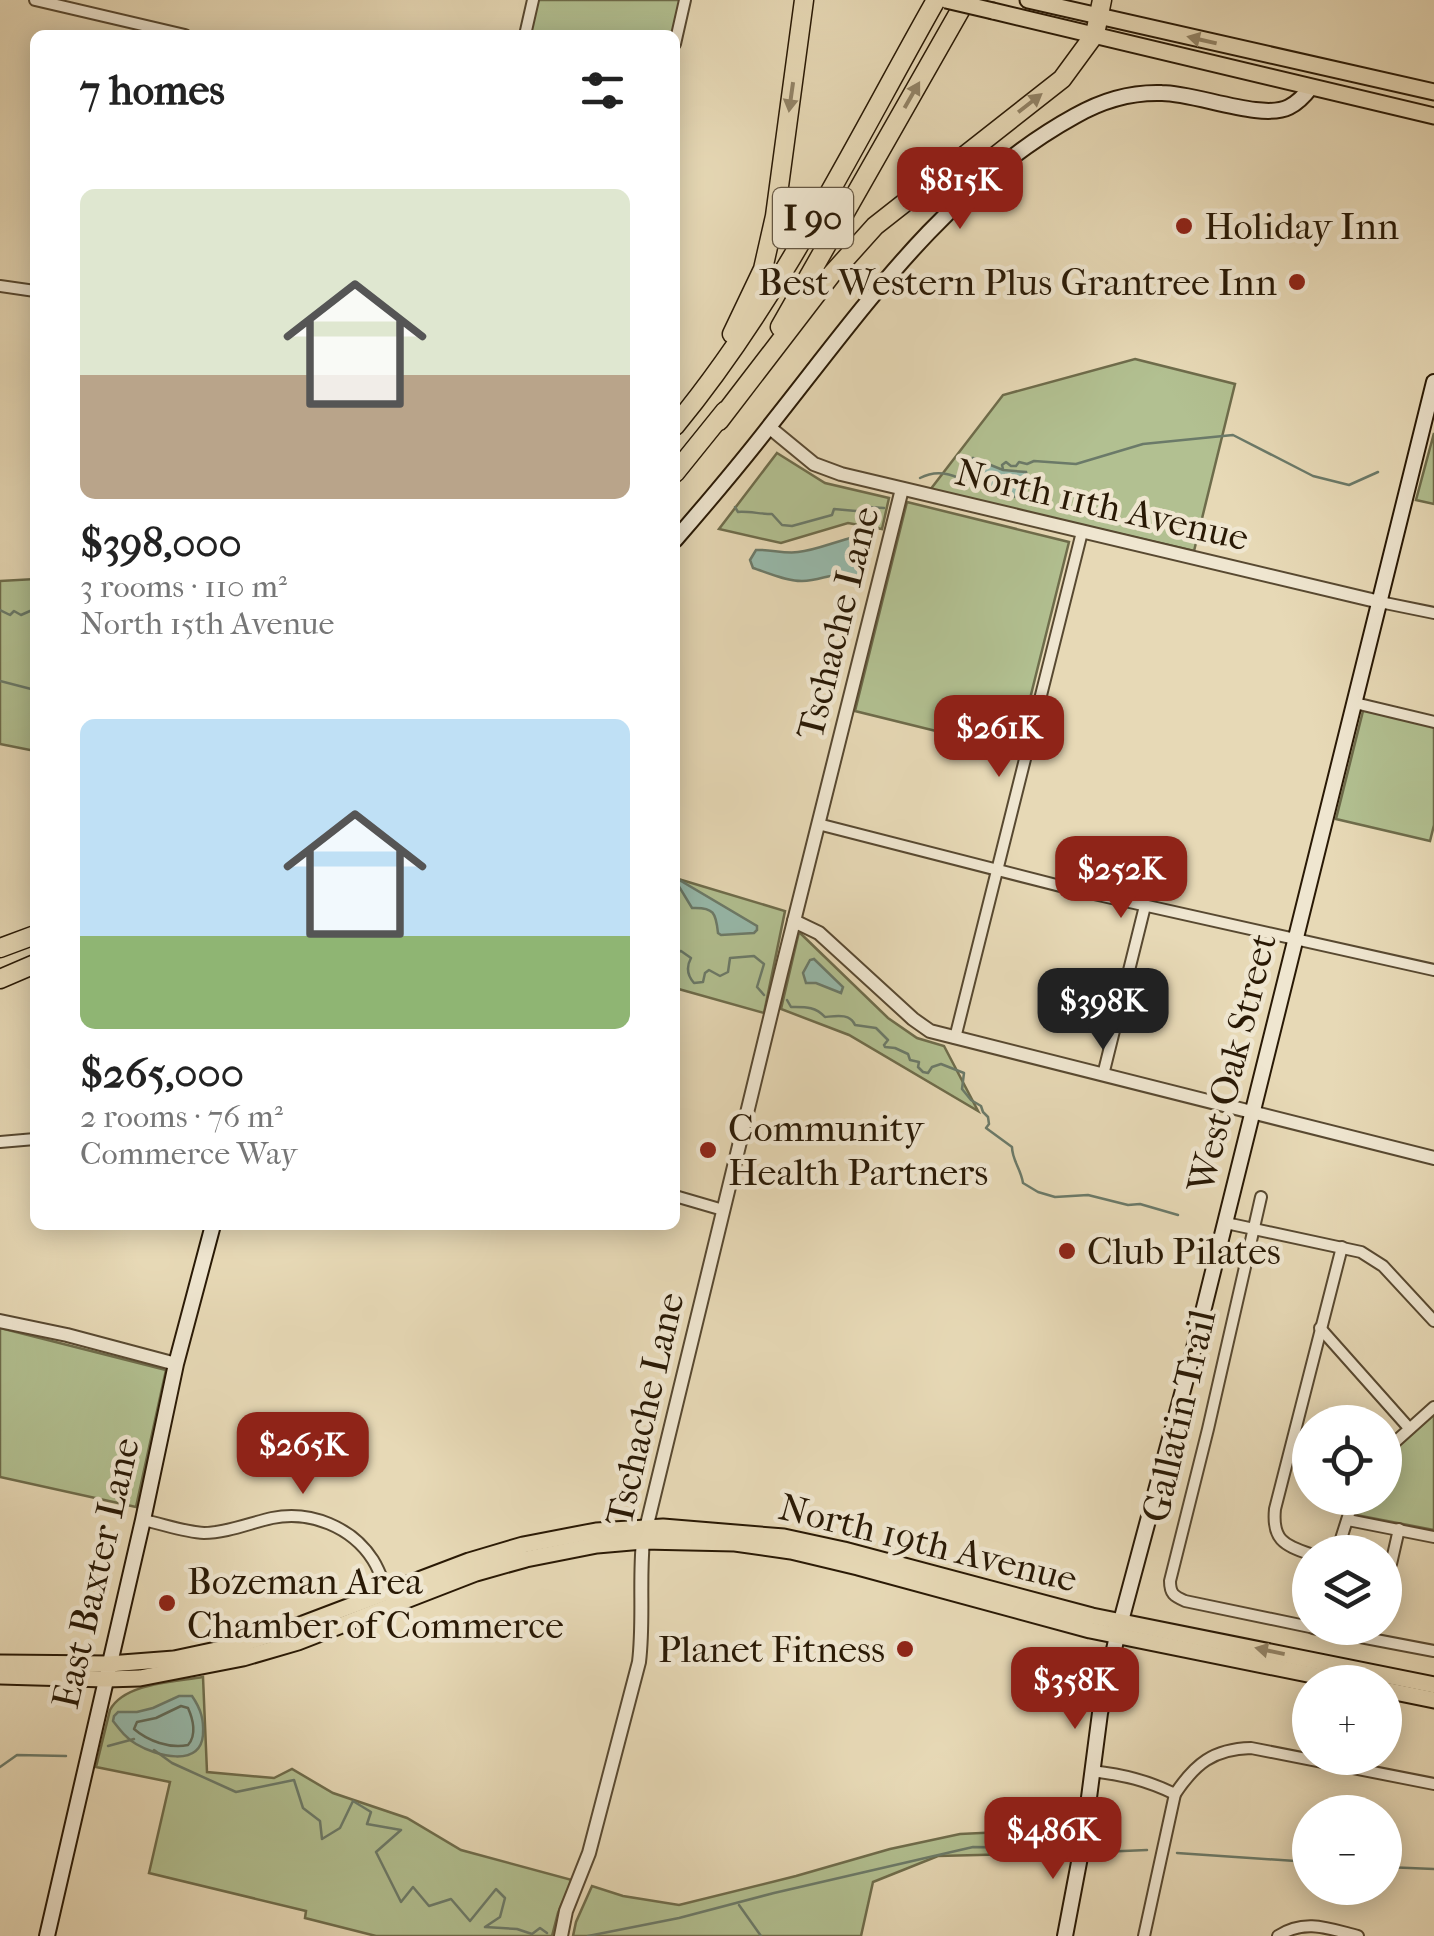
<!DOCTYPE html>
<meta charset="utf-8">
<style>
:root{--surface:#fff;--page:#f2f2f2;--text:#222;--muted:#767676;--accent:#8f2418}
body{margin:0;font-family:"IM FELL French Canon",serif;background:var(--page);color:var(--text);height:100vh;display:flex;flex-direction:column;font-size:38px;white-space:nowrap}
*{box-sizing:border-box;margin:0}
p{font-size:32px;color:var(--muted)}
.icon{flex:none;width:55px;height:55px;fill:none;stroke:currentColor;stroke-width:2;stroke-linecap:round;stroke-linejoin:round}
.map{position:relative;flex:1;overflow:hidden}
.side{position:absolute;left:30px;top:30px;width:650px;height:1200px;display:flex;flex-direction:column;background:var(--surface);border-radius:15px;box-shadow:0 5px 25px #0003}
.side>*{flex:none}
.tools{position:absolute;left:1292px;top:1405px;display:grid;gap:20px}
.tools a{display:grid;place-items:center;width:110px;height:110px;border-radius:50%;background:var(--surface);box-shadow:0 5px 25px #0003;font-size:50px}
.price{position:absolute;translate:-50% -85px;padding:0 22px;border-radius:20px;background:var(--accent);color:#fff;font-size:32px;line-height:65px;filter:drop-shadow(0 2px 5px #0008)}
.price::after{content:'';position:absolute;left:50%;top:60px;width:30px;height:22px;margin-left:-15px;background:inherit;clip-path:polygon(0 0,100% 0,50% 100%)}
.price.active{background:#222;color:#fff}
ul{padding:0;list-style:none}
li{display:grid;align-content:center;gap:20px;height:530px;padding:0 50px}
li span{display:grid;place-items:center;height:310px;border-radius:15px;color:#555}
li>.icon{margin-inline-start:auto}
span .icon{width:180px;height:180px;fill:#fffc;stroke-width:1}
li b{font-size:42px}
h2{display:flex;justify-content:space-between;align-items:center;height:120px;padding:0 50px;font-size:42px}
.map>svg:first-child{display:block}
.green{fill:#b2c091;stroke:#6e6c4b;stroke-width:2.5}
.water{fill:#97baac;stroke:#6b7a69;stroke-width:2.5}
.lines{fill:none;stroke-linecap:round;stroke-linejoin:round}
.shore{stroke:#606a58;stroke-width:2.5}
.stream{stroke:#6b7a69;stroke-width:2.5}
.minor-casing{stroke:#584931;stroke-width:14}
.tertiary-casing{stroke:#584931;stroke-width:16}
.secondary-casing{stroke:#291905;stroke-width:18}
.primary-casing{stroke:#291905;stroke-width:19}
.motorway-casing{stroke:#291905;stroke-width:21}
.minor{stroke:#efe6d0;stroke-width:10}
.tertiary{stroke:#efe6d0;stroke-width:12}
.secondary{stroke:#efe6d0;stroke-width:14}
.primary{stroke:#e7d9b6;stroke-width:15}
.motorway{stroke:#e7d9b6;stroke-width:18}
.primary-bridge-casing{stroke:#291905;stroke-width:19;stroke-linecap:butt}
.primary-bridge{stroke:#e7d9b6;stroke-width:15}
.oneway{fill:#928366}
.poi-dot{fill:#8f2418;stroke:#efe6d0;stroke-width:4}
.labels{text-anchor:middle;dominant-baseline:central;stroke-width:9;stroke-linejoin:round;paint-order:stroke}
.shield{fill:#efe6d0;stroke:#645642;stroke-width:2.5}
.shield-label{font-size:35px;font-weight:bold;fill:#291905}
.poi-label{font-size:38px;fill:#291905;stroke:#efe6d0;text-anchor:start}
.street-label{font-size:38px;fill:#291905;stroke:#efe6d0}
</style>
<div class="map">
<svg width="1434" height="1936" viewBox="0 0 1434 1936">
<rect width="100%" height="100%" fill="#e7d9b6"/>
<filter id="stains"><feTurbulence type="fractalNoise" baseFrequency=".002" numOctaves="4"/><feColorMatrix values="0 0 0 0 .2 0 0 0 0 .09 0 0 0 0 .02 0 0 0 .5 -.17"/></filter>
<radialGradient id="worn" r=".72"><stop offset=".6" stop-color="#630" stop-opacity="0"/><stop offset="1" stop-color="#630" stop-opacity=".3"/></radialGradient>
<g class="green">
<polygon points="533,0 685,0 675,35 525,35"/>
<polygon points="1135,359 1235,384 1194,551 930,490 1003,395"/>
<polygon points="1434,433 1434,504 1416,500"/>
<polygon points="777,453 825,483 889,498 882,529 848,523 781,543 719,529"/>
<polygon points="907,502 1069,542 1017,751 855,711"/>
<polygon points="35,579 35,751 0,744 0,581"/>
<polygon points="1364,707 1434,723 1434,825 1430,841 1336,819"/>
<polygon points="675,878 785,911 764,1013 675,988"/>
<polygon points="799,932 888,1018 917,1038 944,1046 978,1111 849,1035 781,1009"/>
<polygon points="0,1328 166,1370 136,1507 0,1477"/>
<polygon points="1434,1414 1434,1530 1356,1515 1357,1498 1385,1498 1385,1457"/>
<path d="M203,1677L207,1772L274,1778L292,1769L333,1793L407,1818L461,1850L572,1880L558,1913L552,1936H376L305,1918L306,1911L149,1873L170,1782L96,1767L110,1710C124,1683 175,1682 203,1677Z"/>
<polygon points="1067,1829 1064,1853 938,1856 873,1882 861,1936 573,1936 576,1922 592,1886 623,1896 679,1905 796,1876 890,1849 960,1834"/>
</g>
<g class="water">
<path d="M973,458L1003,470L1026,472L1027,476L1022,493L1014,497L1002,496L998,488L995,487L991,494L985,493C978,483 975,473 967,463Z"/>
<path d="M855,537L866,538L871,544L861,577C832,570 826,580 802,581C786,581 768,573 753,568L750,560L756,550C770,549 784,554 798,552C817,550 836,541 855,537Z"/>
<path d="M675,880L681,881L757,926V930L754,933L721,935L718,933C716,913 714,907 692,908Z"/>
<polygon points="814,959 843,987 841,993 816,983 806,983 803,973 810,960"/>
<path d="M179,1696H192C201,1709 204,1720 203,1735C200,1768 156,1756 136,1744C126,1738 120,1730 113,1721L114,1716L118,1712H137L153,1708Z"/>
</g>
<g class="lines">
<path class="shore" d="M181,1706L188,1708C193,1719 197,1735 188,1745C170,1749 148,1741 134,1729L137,1722L156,1718Z"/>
<g class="stream">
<polyline points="1003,469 1002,465 1006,462 1011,466 1016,466 1019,462 1027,464 1034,461 1076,464 1143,444 1233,435 1313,476 1349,485 1378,472"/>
<path d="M920,478C933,471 946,472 959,478L970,466"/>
<path d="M735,507L738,512C747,511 761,514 772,514L782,525L792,526L832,515L834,509L867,512L868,507L884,508"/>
<polyline points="0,610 10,615 14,611 21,615 30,611 35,613"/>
<polyline points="0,681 35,690"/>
<path d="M675,953L681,951L691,958C686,967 687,975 694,983L703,982L705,973L709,970L720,976L728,972L730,958L754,956L764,964L757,987L764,995"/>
<path d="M787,1000L791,1007C805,1007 815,1006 825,1017C836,1016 850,1013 855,1025L876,1028L888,1040L884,1045L885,1047L895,1048L908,1054L910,1060L919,1062L918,1067L923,1072L928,1073L932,1067L941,1064L964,1073L962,1089L971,1100L981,1106L983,1112L988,1117L989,1124L986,1128L1012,1147C1012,1160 1021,1169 1023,1183L1038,1192L1055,1197L1088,1195L1128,1205L1140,1204L1178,1215"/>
<polyline points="108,1746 134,1739"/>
<polyline points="154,1750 172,1763 236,1792 294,1780 303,1808 320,1821 322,1839 340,1828 353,1801 371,1812 367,1824 401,1830 376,1852 401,1902 413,1887 429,1906 451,1899 470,1921 496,1889 505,1898 500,1917 485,1927 517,1929 532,1934 540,1928 547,1933"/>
<polyline points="0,1767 17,1755 66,1756"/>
<polyline points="1100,1852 1147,1850"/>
<polyline points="1177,1853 1310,1862"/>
<polyline points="1385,1867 1434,1869"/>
<polyline points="739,1905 761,1936"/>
<polyline points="588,1936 679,1918 774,1893 973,1847 1058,1848"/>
</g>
<g class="minor-casing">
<g id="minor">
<polyline points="35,0 185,35"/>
<polyline points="525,35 533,0"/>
<polyline points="675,44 685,0"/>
<polyline points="0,286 35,291"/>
<polyline points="1380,602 1434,613"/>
<polyline points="1355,703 1434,722"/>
<polyline points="818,824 1076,890 1434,970"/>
<polyline points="955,1038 1082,532"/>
<polyline points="1103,1075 1145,906"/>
<polyline points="0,1142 35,1139"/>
<polyline points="675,1196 723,1210"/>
<path d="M1261,1197L1208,1429L1170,1581C1170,1594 1174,1596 1185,1601L1310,1627"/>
<polyline points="1226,1223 1361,1252 1383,1266 1434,1321"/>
<polyline points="1320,1328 1409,1428"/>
<polyline points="1385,1451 1434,1407"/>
<path d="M143,1520C163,1524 184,1532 204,1533C226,1533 250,1523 272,1518C310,1510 352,1527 373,1560C380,1571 384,1584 389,1596"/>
<polyline points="1348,1520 1434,1537"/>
<polyline points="1331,1552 1340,1542 1354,1498"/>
<path d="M1310,1554C1283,1545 1272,1539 1275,1509L1342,1247"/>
<polyline points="1391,1564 1399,1529"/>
<polyline points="1313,1628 1434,1651"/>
<path d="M1092,1771C1124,1775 1146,1780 1175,1794C1195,1764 1213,1749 1251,1748L1434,1784"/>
<polyline points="1144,1936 1175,1794"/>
<path d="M1278,1936C1305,1918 1330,1929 1358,1936"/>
</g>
</g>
<g class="tertiary-casing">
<g id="tertiary">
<polyline points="769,427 814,464 841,474 1380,602"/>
<polyline points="794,921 819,933 913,1019 930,1031 1434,1158"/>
<polyline points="0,1321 67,1335 176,1364"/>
<path d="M561,1936L566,1911L589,1853L639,1662C644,1621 639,1581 643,1541L781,973L902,489"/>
</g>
</g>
<g class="secondary-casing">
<g id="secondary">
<path d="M675,540C708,502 741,463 772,423C861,311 946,187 1075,116C1101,101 1132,92 1162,93C1196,93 1262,121 1289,107C1299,102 1305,95 1311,87"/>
<polyline points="47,1936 143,1520 176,1364 213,1225"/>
<polyline points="1065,1936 1084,1836 1100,1713 1117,1636 1190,1364 1434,382"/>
</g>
</g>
<g class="primary-casing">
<g id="primary">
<polyline points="1028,0 1434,92"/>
<polyline points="993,11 1434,116"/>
<polyline points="0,1663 109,1664 174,1659 235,1646 303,1624 469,1561 523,1545 596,1531 663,1527 784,1537 844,1550 1092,1616 1434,1685"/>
<polyline points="0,1676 106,1679 140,1678 243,1658 298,1642 476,1573 526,1559 597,1545 643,1541 735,1543 791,1551 858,1567 1090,1630 1347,1682"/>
<polyline points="1385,1690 1434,1700"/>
</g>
</g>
<g class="motorway-casing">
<g id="motorway">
<polyline points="780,327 966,0"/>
<polyline points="732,334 763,269 775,216 804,0"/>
<polyline points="719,421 831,275 875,226 1062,79 1095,34 1102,0"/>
<path d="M675,426C780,299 855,143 936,0"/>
<polyline points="675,473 725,411"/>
<polyline points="0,948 35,935"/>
<polyline points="0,979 35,964"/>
</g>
</g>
<use href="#minor" class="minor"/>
<use href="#tertiary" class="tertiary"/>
<use href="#secondary" class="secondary"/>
<use href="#primary" class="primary"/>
<use href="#motorway" class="motorway"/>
<g class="primary-bridge-casing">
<polyline id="primary-bridge" points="946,0 993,11"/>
</g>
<use href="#primary-bridge" class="primary-bridge"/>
</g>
<defs><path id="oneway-solid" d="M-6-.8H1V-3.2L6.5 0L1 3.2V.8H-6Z" transform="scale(2.5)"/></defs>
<g class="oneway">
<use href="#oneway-solid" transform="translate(1202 40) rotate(-167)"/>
<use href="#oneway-solid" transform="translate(912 95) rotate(-60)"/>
<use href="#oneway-solid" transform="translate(791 97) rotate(98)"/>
<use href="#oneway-solid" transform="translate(1030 103) rotate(-38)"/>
<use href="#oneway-solid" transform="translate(1270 1651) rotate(-168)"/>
</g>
<g class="poi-dot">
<circle cx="1184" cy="226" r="10"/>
<circle cx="1297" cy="282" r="10"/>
<circle cx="708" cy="1150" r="10"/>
<circle cx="1067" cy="1251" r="10"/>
<circle cx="167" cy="1603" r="10"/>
<circle cx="905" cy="1649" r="10"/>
</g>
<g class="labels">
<rect class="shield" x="773" y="188" width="80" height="60" rx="8"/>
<g class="shield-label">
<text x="813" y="218">I 90</text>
</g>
<g class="poi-label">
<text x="1204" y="226">Holiday Inn</text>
<text x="1277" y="282" text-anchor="end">Best Western Plus Grantree Inn</text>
<text x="728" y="1128">Community<tspan x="728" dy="44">Health Partners</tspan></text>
<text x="1087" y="1251">Club Pilates</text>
<text x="187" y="1581">Bozeman Area<tspan x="187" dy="44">Chamber of Commerce</tspan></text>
<text x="885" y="1649" text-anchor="end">Planet Fitness</text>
</g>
<g class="street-label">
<text transform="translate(1102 505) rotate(13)">North 11th Avenue</text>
<text transform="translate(838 623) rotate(-76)">Tschache Lane</text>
<text transform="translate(1232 1063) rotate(-76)">West Oak Street</text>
<text transform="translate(645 1409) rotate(-77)">Tschache Lane</text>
<text transform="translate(1179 1416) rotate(-77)">Gallatin Trail</text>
<text transform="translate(928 1543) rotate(14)">North 19th Avenue</text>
<text transform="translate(96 1573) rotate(-77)">East Baxter Lane</text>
</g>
</g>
<rect width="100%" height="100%" filter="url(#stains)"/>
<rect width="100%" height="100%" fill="url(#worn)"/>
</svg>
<div class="tools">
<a><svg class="icon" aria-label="locate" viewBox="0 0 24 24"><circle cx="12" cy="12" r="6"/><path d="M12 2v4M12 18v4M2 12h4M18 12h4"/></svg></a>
<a><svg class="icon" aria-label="layers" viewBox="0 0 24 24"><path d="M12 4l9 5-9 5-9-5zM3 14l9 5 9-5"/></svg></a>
<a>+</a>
<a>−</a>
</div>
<b class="price" style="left:960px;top:232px">$815K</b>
<b class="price" style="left:999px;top:780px">$261K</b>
<b class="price" style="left:1121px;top:921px">$252K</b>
<b class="price active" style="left:1103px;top:1053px">$398K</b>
<b class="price" style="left:303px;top:1497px">$265K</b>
<b class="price" style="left:1075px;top:1732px">$358K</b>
<b class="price" style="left:1053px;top:1882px">$486K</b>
<section class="side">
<h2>7 homes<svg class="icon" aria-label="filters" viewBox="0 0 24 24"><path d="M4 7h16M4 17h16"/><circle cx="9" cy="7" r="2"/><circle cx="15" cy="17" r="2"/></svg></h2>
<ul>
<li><span style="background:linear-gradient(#dfe7d0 60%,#b9a48a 0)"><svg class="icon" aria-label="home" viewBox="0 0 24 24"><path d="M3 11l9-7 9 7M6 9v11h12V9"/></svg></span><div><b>$398,000</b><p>3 rooms · 110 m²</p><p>North 15th Avenue</p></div></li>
<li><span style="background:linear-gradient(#bfe0f5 70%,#8fb573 0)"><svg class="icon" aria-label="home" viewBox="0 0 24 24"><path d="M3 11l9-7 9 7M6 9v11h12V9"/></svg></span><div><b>$265,000</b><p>2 rooms · 76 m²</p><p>Commerce Way</p></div></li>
</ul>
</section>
</div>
